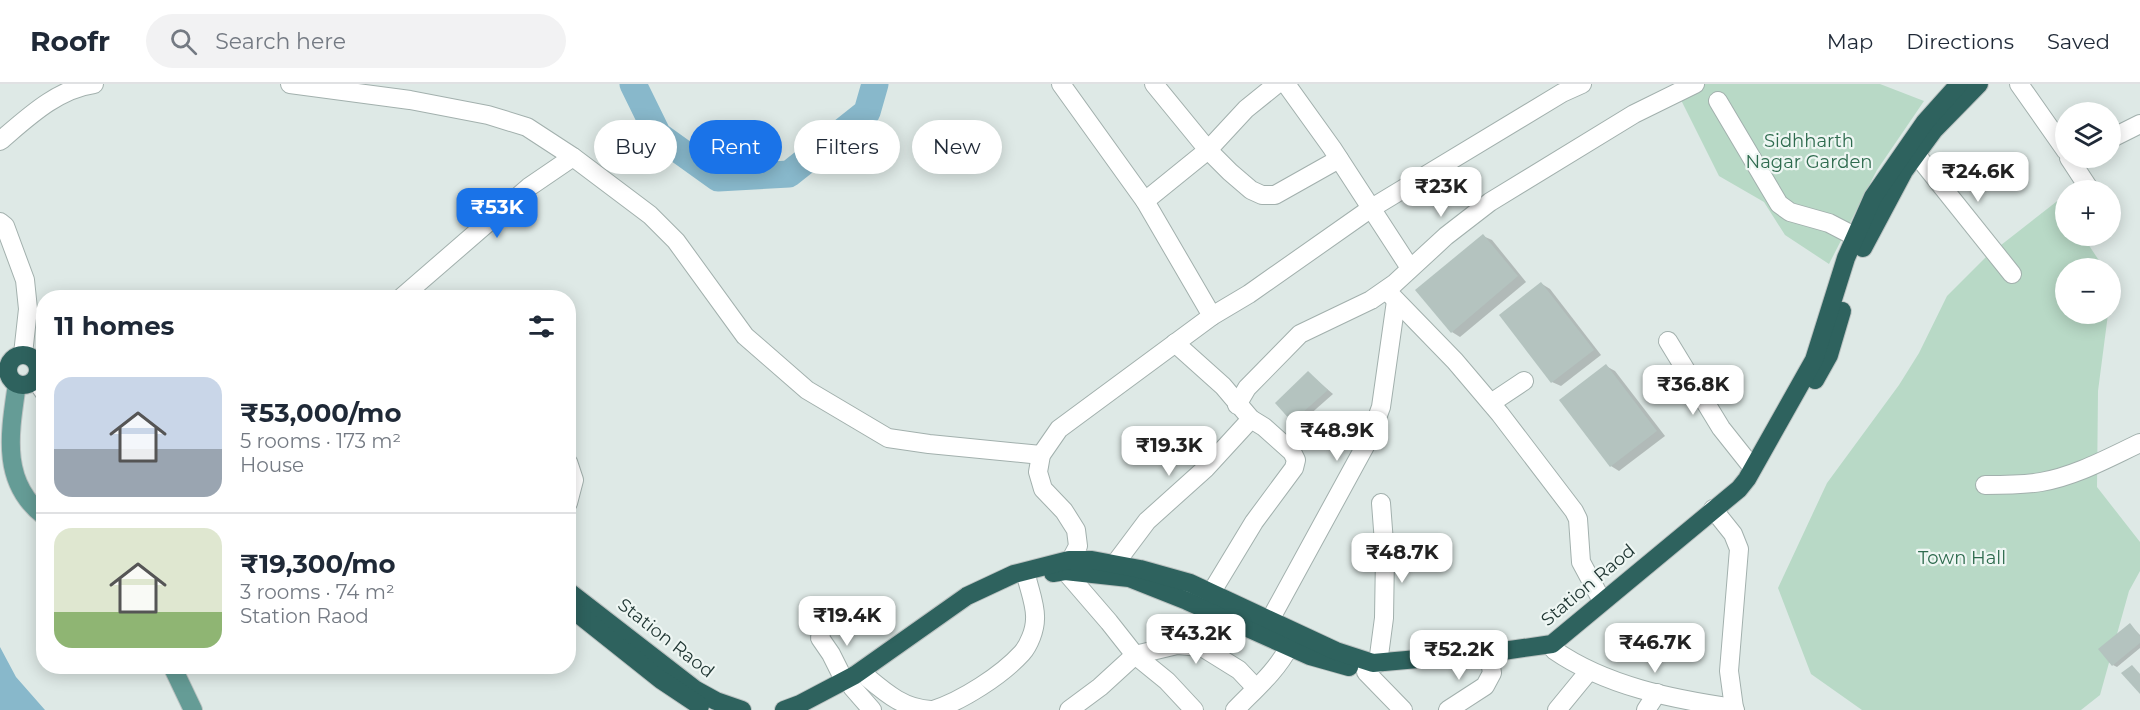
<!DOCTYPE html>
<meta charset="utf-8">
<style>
:root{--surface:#fff;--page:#f2f2f3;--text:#1f2937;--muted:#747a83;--line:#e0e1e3;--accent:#1a73e8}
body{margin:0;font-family:Montserrat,sans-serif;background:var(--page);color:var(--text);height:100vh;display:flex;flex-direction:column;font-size:22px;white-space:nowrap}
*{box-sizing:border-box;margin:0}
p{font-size:20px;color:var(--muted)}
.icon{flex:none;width:33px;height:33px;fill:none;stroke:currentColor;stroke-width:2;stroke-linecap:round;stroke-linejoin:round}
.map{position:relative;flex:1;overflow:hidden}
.drawer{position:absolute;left:36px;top:206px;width:540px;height:384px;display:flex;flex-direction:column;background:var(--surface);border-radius:24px;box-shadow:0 3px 15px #0003}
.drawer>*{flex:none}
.guide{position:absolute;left:594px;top:36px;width:570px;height:54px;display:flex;gap:12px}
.buttons{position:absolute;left:2055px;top:18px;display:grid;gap:12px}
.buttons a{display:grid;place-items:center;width:66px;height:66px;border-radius:50%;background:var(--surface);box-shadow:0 3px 15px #0003;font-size:30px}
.price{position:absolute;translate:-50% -51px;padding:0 14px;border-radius:12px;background:#fff;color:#222;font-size:20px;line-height:39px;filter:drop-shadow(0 2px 3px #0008)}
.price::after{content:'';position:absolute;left:50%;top:36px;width:18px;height:14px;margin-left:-9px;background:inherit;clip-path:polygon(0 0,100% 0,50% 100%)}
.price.on{background:var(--accent);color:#fff}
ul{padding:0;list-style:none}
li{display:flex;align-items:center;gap:18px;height:150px;padding:0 18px}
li+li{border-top:2px solid var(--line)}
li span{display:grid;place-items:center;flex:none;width:168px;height:120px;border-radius:18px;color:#555}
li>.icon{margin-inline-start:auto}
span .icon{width:72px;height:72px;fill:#fffc;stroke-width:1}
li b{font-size:26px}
h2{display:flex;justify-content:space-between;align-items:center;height:72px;padding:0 18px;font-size:26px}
.pill{padding:0 21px;border-radius:27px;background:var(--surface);box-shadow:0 3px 15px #0003;font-size:21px;line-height:54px}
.pill.on{background:var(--accent);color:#fff}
header{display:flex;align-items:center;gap:36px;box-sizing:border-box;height:84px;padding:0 30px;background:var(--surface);border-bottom:2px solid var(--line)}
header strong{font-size:28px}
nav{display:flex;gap:33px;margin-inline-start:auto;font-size:21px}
.search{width:420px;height:54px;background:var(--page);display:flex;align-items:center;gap:15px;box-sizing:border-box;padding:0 21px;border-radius:33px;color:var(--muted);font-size:22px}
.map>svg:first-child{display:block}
.green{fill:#b8d9c6}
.water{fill:#88b8cb}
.shadow{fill:#0003}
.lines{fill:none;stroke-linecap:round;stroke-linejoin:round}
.river{stroke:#88b8cb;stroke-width:27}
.building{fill:#b4c3bf}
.minor-casing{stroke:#a2b0ad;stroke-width:20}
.major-casing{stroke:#bcc3c2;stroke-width:20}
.highway-casing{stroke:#bcc3c2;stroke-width:20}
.minor{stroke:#fff;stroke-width:18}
.major{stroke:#659c96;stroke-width:18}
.highway{stroke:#2e625e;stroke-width:18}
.labels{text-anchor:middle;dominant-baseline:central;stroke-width:4.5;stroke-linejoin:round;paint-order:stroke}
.park-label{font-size:18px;fill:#2e6b4e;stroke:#eef6f3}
.street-label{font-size:18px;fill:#213734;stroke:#eef6f3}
</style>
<header>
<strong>Roofr</strong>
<div class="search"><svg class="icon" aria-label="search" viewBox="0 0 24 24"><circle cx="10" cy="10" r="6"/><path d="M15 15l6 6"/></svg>Search here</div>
<nav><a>Map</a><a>Directions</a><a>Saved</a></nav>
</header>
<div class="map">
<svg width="2140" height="626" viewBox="0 0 2140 626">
<rect width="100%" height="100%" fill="#dee9e6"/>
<g class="green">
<polygon points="1673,0 1880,0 1924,17 1877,86 1829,180 1785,151 1764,118 1719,92"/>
<polygon points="2065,111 2066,152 2085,152 2088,160 2104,184 2066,184 2066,230 2108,230 2098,307 2097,403 2140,458 2140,487 2129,507 2100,611 2081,626 1862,626 1811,590 1778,504 1827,399 1899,301 1919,269 1947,212 1987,172"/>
</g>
<polygon class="water" points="0,563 16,593 45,626 0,626"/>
<g class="shadow">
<polygon points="1483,152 1492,156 1526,198 1460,253 1452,248"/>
<polygon points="1542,200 1550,205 1601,271 1561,302 1552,298"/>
<polygon points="1606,282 1615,287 1665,352 1619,387 1611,382"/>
<polygon points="1308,289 1333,310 1299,340 1293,337"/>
<polygon points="2130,541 2140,551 2140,564 2117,583 2113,581"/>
</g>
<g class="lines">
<polyline class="river" points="633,0 658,51 718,94 789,90 867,28 875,0"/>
</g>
<g class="building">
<polygon points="1483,150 1518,192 1451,249 1415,206"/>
<polygon points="1541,198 1594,266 1551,299 1499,231"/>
<polygon points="1606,280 1657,347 1610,383 1559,316"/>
<polygon points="1308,287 1328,306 1292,338 1275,319"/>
<polygon points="2130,539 2140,552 2140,559 2112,582 2098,565"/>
<polygon points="2132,581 2140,590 2140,610 2121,589"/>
</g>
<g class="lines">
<g class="minor-casing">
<g id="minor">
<polyline points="290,0 410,16 488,31 527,43 573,73 650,131 676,157 745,252 807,306 888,354 929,360 1041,371"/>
<polyline points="1061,0 1145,117 1212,232"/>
<polyline points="1154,0 1208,66 1230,88 1251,106 1262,111 1275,111 1339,75"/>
<polyline points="1286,0 1332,64 1410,184"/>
<polyline points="2019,0 2066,67"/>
<polyline points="1718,17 1779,120 1790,128 1829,139 1856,153"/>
<polyline points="2110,55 2140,40"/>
<path d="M0,57C27,34 57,5 94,0"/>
<polyline points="1916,70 2012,190"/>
<polyline points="2069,74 2090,106"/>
<polyline points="1145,117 1208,66 1246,25 1277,0"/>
<polyline points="0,138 5,142 25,196 28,225 23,270"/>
<polyline points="1386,206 1455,277 1500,330 1574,427 1578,435 1581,478 1602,517"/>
<polyline points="402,213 529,103 573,73"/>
<polyline points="1668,257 1721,344 1752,383"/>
<polyline points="1175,259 1223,302 1251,335 1264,343 1292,368 1296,376 1294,384 1254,438 1211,509"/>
<polyline points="35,295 44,308"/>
<polyline points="1491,319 1524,297"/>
<polyline points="1237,321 1247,304 1300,250 1371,216 1394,200 1446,152 1490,118 1634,30 1695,0"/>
<polyline points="568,378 574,396 568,419"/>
<path d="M1985,401C2004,401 2023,401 2041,398C2076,392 2108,374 2140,359"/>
<polyline points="1713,425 1733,450 1739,465 1729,587 1734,624"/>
<polyline points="1113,480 1117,477 1147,437 1206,384 1251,335"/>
<polyline points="824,533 820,554 831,570 844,596"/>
<polyline points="1270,536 1370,353 1381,323 1396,217"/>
<path d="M1554,566C1606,602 1672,615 1734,624L1735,626"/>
<polyline points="1378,579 1384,534 1385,472 1381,419"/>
<polyline points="1366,588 1403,626"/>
<path d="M868,594C887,610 905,625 931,626"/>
<polyline points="852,603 872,626"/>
<path d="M933,626C962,617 1002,591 1022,569C1029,561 1035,546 1035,535C1036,523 1030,507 1027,495"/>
<polyline points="1069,626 1100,603 1135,571 1177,561 1202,563 1239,586 1256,604"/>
<polyline points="1194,626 1167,597 1135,571 1109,538 1065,487 1078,462 1076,446 1064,427 1043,405 1038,388 1041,371 1059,345 1212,232 1249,210 1370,125 1562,9 1582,0"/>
<path d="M1235,626C1254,606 1276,588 1289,563"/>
<polyline points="1448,626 1485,602 1492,589 1490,577"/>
<polyline points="1557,626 1589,587"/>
<polyline points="1646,626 1657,609"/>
</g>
</g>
<g class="major-casing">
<g id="major">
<path d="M17,300C10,348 0,398 44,432"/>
<polyline points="172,582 193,626"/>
</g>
</g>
<g class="highway-casing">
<g id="highway">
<polyline points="1863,164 1904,87 1934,46 1979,0"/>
<circle cx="23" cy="286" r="15"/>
<polyline points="1815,296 1829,271 1842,227"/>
<polyline points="1053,489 1065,487 1129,494 1187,517 1310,572 1349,583"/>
<polyline points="568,507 696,606 716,617 742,626"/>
<polyline points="568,522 661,596 700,622"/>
<polyline points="784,626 800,620 855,591 967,512 1014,490 1069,476 1092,476 1140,485 1190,499 1336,567 1373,579 1496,568 1552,560 1739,405 1747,395 1814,276 1846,174 1873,113 1925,38 1959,0"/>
</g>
</g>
<use href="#minor" class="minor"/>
<use href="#major" class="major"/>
<use href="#highway" class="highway"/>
</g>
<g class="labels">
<g class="park-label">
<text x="1809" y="57">Sidhharth<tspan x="1809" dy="21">Nagar Garden</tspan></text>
<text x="1962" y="474">Town Hall</text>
</g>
<g class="street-label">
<text transform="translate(1588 501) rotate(-40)">Station Raod</text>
<text transform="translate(666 554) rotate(38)">Station Raod</text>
</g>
</g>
</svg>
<div class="buttons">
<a><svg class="icon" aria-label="layers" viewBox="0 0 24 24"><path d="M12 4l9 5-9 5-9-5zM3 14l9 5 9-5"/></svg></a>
<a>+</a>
<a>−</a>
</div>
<b class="price" style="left:1978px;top:119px">₹24.6K</b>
<b class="price" style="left:1441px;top:134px">₹23K</b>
<b class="price on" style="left:497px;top:155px">₹53K</b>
<b class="price" style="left:1693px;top:332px">₹36.8K</b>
<b class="price" style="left:1337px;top:378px">₹48.9K</b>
<b class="price" style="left:1169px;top:393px">₹19.3K</b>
<b class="price" style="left:1402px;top:500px">₹48.7K</b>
<b class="price" style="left:847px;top:563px">₹19.4K</b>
<b class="price" style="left:1196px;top:581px">₹43.2K</b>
<b class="price" style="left:1655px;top:590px">₹46.7K</b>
<b class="price" style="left:1459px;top:597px">₹52.2K</b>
<div class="guide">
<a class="pill">Buy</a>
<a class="pill on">Rent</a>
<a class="pill">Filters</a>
<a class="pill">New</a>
</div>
<section class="drawer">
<h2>11 homes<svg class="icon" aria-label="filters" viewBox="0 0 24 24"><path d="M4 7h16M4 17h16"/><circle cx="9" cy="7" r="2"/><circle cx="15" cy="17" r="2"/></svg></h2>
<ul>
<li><span style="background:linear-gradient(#c9d6e8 60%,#9aa5b1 0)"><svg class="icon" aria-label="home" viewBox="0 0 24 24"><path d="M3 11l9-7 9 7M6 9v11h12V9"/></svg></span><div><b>₹53,000/mo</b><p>5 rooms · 173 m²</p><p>House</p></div></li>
<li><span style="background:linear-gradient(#dfe7d0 70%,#8fb573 0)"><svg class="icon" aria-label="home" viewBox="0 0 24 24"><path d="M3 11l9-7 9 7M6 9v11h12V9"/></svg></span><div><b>₹19,300/mo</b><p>3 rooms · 74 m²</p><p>Station Raod</p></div></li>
</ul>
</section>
</div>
